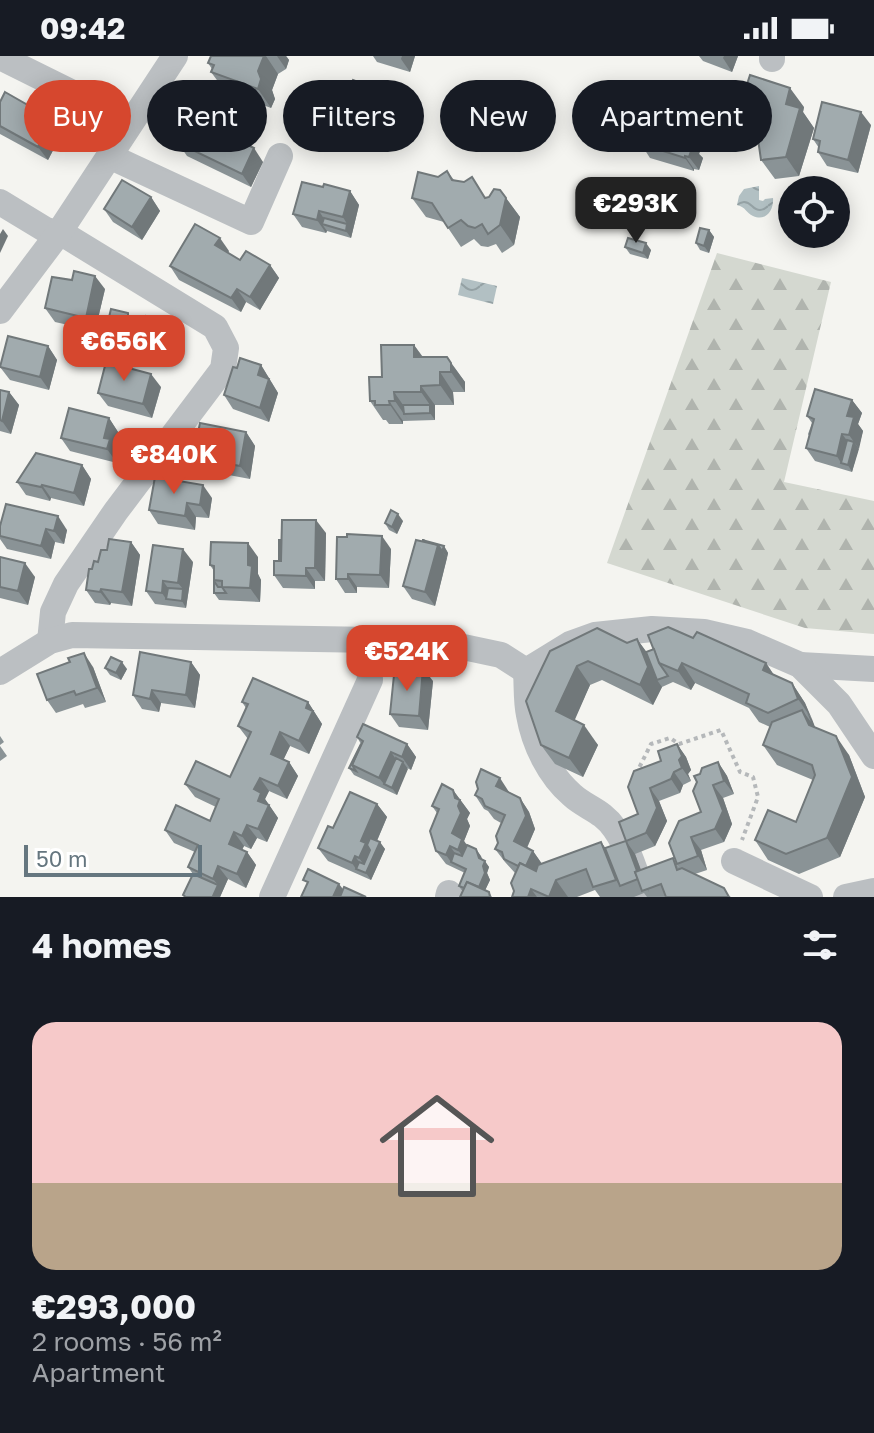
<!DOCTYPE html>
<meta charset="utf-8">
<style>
:root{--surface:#171b24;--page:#242831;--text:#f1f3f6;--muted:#9ea1a6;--line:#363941;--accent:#d6472e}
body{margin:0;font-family:"Golos Text",sans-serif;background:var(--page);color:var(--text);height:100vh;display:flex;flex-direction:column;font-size:30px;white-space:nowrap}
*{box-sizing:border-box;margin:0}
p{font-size:26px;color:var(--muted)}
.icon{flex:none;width:44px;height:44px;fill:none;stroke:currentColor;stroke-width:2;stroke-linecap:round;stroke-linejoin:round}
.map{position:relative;height:841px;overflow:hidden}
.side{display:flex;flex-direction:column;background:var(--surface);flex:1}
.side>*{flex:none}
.banner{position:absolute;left:24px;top:24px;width:826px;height:72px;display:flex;gap:16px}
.buttons{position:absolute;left:778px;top:120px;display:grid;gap:16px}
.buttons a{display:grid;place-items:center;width:72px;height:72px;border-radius:50%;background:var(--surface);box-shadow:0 4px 20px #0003;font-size:40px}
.scale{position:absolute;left:24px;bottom:20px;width:178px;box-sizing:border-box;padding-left:8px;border:4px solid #65767f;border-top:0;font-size:22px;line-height:28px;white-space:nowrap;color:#65767f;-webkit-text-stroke:6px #fff;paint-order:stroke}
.price{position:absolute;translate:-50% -68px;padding:0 18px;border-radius:16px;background:var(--accent);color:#fff;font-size:26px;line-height:52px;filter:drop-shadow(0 2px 4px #0008)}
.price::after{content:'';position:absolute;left:50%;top:48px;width:24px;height:18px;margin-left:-12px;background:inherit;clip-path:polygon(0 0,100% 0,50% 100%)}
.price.on{background:#222;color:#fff}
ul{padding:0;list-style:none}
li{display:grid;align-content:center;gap:16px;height:424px;padding:0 32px}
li+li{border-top:2px solid var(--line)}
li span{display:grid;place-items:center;height:248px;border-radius:24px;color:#555}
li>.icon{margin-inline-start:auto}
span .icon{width:144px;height:144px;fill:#fffc;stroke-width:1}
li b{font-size:34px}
h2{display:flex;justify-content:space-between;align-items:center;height:96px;padding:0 32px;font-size:34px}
.tag{padding:0 28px;border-radius:36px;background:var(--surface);box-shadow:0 4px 20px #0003;font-size:28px;line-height:72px}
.tag.on{background:var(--accent);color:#fff}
.status{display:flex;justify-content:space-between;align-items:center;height:56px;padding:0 40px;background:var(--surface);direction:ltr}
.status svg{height:22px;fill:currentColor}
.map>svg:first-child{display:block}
.forest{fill:url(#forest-firs)}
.water{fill:url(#water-waves)}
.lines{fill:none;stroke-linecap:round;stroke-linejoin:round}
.path{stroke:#b5b8ba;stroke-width:4;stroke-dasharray:4 4;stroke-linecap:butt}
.minor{stroke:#bbbfc2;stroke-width:26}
.wall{fill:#8a9396}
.shaded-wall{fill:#71787a}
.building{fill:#a1abae;stroke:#71787a;stroke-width:2}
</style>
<div class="status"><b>09:42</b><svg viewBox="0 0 49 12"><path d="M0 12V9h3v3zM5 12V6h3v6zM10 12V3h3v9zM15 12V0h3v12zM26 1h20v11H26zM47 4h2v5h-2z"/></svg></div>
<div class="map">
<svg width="874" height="841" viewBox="0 0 874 841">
<defs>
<pattern id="forest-firs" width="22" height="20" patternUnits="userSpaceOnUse" patternTransform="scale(2)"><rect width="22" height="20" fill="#d4d8d0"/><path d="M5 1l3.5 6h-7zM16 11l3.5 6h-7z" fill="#b0b4ae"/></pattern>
<pattern id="water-waves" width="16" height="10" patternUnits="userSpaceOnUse" patternTransform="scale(2)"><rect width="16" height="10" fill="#b2c0c3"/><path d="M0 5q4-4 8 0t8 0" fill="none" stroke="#94a1a4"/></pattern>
</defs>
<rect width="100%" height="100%" fill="#f4f4f0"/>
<polygon class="forest" points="717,197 831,226 784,426 874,445 874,578 805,572 607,507"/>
<g class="water">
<path d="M759,130V144L763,145L765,143L773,142C774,153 767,166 753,160C746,157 746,151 737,149L739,140L744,133Z"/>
<polygon points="462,222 497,230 493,248 458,239"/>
</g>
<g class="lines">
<polyline class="path" points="636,718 651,688 670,682 679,688 721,674 740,716 753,721 758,741 742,784"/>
<g class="minor">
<polyline points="772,0 772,3"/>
<polyline points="0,1 131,66"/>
<polyline points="109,100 251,166 280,100"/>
<polyline points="0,146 46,174 68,181 215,271 226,292 223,313 116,455 66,528 53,556 50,585"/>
<polyline points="0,255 58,178 175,0"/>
<polyline points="800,609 874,613"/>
<polyline points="526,615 570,588 595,579 652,573 704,576 747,586 800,609 839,648 874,700"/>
<path d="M526,615C527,630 526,645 529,659C534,688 549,719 572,739C586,752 602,754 615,773C629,793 636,818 644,841"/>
<polyline points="0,616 50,585 72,579 435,585 501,599 526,615"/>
<polyline points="734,805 810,841"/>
<polyline points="272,841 370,624 368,585"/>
<polyline points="448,841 449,837"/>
<polyline points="846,841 874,835"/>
</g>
</g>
<g class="wall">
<polygon points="211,0 286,0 289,4 286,13 278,18 272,34 275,43 271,52 225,35 211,16 212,13 208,7"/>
<polygon points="373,0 415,0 410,16 377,6"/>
<polygon points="699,0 738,0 732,16 703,5"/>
<polygon points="344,34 396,52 381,89 358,79 354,72 347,70 329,78 325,71 321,50"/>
<polygon points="0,46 52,63 62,77 48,104 0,78"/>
<polygon points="804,51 803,56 814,72 799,120 775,123 761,104 757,77 752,75 738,56"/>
<polygon points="697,61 707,74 699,98 703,102 699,114 694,113 694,115 650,102 641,88 645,76 634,63"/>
<polygon points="871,69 858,117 827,110 818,96 819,92 813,83"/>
<polygon points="178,87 263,106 251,131 187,100"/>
<polygon points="447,115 454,124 486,142 506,142 520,161 514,189 502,197 496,188 488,191 481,190 474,183 461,191 444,166 426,161 412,142 438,121"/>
<polygon points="323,131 350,135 359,149 351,182 327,175 326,177 302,171 293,158"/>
<polygon points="151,141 160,155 142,184 113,166 104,153"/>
<polygon points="709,174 714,181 709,197 700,194 696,187"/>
<polygon points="625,191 651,194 648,203 630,198"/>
<polygon points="229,195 228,197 240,204 270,209 279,222 260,254 246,246 241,256 179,224 170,210"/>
<polygon points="105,233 95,275 55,266 45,252"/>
<polygon points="131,261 165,277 157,307 113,296 104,282"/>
<polygon points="414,289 423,301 447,301 465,326 465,336 453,336 454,349 435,349 435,364 403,365 403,368 389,368 386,364 383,364 370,345 382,321"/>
<polygon points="48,290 57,304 49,334 10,324 0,311"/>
<polygon points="261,309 278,337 269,366 233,353 224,339 237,312"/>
<polygon points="161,331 152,362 108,350 98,337"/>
<polygon points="0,334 9,336 19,349 11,378 0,375"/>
<polygon points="852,344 862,357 858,368 863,375 852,416 815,405 806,392 809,380 808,378 812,367 807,360"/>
<polygon points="109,362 118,376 115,391 119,397 117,407 70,395 61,382"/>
<polygon points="246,376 255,390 250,423 202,414 193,401"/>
<polygon points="82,409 91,423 84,450 51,442 50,445 26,439 17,426"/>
<polygon points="212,442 209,462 196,461 195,474 158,468 149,454"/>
<polygon points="403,465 397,478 389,474 385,467"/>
<polygon points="0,470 67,474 64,488 55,486 51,503 7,493 0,483"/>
<polygon points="326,477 325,525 315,525 315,533 283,532 274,519 279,505"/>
<polygon points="131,486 140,499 132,550 111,547 110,549 95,547 86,534 92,513 107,494"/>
<polygon points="444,490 448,497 435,550 412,543 403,530"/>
<polygon points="391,493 389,532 357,531 357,537 345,537 336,523"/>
<polygon points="0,501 35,521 28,549 0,542"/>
<polygon points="258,501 258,518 261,524 260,546 219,544 214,537 214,515 210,509"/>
<polygon points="193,506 186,552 155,548 146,535"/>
<polygon points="693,582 766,607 774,619 792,627 805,647 815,672 849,699 865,741 840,801 799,818 768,804 755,784 796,766 813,724 777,709 763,689 770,671 759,666 749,652 695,627 691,634 673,626 662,631 653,649 602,624 590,629 574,664 598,689 583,721 555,708 541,689 550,595 627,587 637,583 646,596"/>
<polygon points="70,606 93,611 106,646 85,652 83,648 56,657 47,644"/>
<polygon points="191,606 200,619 195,652 161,647 159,656 142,653 133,639"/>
<polygon points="105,612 127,613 121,624 110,619"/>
<polygon points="433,625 428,674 399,671 390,658"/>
<polygon points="242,646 308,646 322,668 309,698 290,690 283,704 289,706 298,720 287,743 269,735 265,743 278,762 267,786 257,782 251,793 244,790 242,794 247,796 256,809 246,832 228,823 220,841 184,841 183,839 193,818 188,811 195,796 174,787 165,774 210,765 216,751 195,741 185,728 230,721 248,683 238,670 246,652"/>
<polygon points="0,680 4,686 0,689"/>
<polygon points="357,681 407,688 416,701 411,714 407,712 397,739 354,719 349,712 361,688"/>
<polygon points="677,688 686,701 691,714 688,718 691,725 683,729 680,737 659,745 667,765 655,790 635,798 641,814 673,802 680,813 677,808 701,756 700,718 718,706 727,720 734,738 723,742 732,768 724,786 701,794 707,814 695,818 731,841 647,841 644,837 634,841 600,841 595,834 577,841 512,841 514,835 515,817 505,806 495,793 498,787 501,767 494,763 488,755 484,753 475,739 478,733 509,736 520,742 529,756 535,773 527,792 533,795 542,808 601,786 605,792 626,785 661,705"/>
<polygon points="0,690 7,700 0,705"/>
<polygon points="453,734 470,757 467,763 470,770 464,785 467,789 476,793 482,803 489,811 487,817 490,824 485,834 489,836 492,841 460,841 462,835 459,830 465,817 446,808 436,795 437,757 432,750"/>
<polygon points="377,748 387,761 377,785 385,793 371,824 328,805 318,792 333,772"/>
</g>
<g class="shaded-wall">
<polygon points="264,0 266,0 278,18 272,34 275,43 271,52 258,33 258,15"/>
<polygon points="277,0 286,0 289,4 286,13"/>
<polygon points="402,0 415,0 410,16 401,3"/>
<polygon points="724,0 738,0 732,16 723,2"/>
<polygon points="790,32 804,51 803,56 814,72 799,120 786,101 786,48"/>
<polygon points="387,38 396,52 381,89 376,82 382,69 377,62"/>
<polygon points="861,56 871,69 858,117 848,104"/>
<polygon points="364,57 374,71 371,79 362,66"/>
<polygon points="697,61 707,74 699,98 703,102 699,114 689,101 689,87"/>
<polygon points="52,63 62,77 48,104 38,91"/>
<polygon points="254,92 263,106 251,131 242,118"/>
<polygon points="685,100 694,113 694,115 685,102"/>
<polygon points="350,135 359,149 351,182 346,175 347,168 343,161"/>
<polygon points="151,141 160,155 142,184 132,171"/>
<polygon points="506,142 520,161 514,189 500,169"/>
<polygon points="319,155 328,169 322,168 327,175 326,177 317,164"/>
<polygon points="3,173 8,180 0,197 0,178"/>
<polygon points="709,174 714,181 709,197 704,190"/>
<polygon points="220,182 229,195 224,203 215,189"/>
<polygon points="646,187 651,194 648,203 643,197"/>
<polygon points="270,209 279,222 260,254 250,241"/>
<polygon points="95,220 105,233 95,275 86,262"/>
<polygon points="237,233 246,246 241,256 231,242"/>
<polygon points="156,263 165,277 157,307 148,294"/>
<polygon points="414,289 428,309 414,301"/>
<polygon points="48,290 57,304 49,334 40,321"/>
<polygon points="451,307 465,326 465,336 451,316"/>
<polygon points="261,309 278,337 269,366 260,352 258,319"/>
<polygon points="440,316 453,336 454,349 440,329"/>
<polygon points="151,318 161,331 152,362 143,348"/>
<polygon points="421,330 435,349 435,364 430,357 430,349 421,336"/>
<polygon points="9,336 19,349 11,378 2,365"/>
<polygon points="394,336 408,356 404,358 408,364 395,345"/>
<polygon points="852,344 862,357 858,368 863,375 859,393 849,379 847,360"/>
<polygon points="389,345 403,365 403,368 390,349"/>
<polygon points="109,362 118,376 115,391 119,397 117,407 107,393 104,382"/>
<polygon points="246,376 255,390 250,423 240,410"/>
<polygon points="842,378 852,391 841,407 837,400"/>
<polygon points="854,386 859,393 852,416 848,409"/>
<polygon points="82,409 91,423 84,450 74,437"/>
<polygon points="42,429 51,442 50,445 41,431"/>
<polygon points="203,429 212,442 209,462 200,449"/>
<polygon points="187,447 196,461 195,474 185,460"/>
<polygon points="398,458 403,465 397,478 392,471"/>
<polygon points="58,460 67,474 64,488 54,475"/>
<polygon points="316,464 326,477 325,525 315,512"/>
<polygon points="46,473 55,486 51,503 41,490"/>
<polygon points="382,480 391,493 389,532 380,519"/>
<polygon points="131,486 140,499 132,550 122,536"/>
<polygon points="248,487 258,501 258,518 261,524 260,546 250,532 248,509"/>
<polygon points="438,489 447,502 435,550 425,536"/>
<polygon points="444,490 448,497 447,502 442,495"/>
<polygon points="183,493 193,506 186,552 182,545 183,533 178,527"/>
<polygon points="25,507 35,521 28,549 18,535"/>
<polygon points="306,512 315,525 315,533 306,520"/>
<polygon points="348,518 357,531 357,537 348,523"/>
<polygon points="163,525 173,539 166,543 162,537"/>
<polygon points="101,533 111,547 110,549 100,536"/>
<polygon points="637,583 651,602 657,624 662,631 653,649 640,629"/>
<polygon points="84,597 93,611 106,646 97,632"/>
<polygon points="122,606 127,613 121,624 116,617"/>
<polygon points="191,606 200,619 195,652 186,639"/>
<polygon points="682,607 695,627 691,634 678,615"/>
<polygon points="766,607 779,627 763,614"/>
<polygon points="577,610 590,629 570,675 556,655"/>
<polygon points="423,612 433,625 428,674 419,660"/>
<polygon points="792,627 805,647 812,663 798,643"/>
<polygon points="152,634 161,647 159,656 150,643"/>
<polygon points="308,646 322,668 309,698 299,685"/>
<polygon points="802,654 811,666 807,656 812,663 822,689 809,669"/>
<polygon points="584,669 598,689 583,721 569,702"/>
<polygon points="280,676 290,690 280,711 271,698"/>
<polygon points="836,680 849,699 865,741 840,801 827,782"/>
<polygon points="407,688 416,701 411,714 402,701"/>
<polygon points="677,688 686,701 691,714 688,718 691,725 682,712 679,704"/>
<polygon points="391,696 400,709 384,728 379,722"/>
<polygon points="289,706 298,720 287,743 278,730"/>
<polygon points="403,706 408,713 397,739 392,732"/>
<polygon points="718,706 727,720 734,738 724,725"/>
<polygon points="674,716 683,729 680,737 671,723"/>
<polygon points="260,722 269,735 265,743 278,762 267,786 258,773 258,745 254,733"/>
<polygon points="500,722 509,736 505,744 496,730"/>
<polygon points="713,729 723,742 732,768 724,786 715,773"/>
<polygon points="650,732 659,745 667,765 655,790 646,777"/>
<polygon points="453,734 470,757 467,763 470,770 464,785 471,796 467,807 458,794 452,777 455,742"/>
<polygon points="520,742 529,756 535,773 524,798 514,785"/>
<polygon points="377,748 387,761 372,796 380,786 385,793 371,824 366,817 368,814 359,802 361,785"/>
<polygon points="247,769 257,782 251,793 242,780"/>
<polygon points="234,776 244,790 238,801 229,788"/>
<polygon points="691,781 701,794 707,814 698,800"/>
<polygon points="626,785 635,798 649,836 640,822"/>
<polygon points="601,786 615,805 620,830 616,824"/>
<polygon points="450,790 459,803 451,806 446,799"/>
<polygon points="476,793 481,800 484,808 485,805 489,811 487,817 490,824 482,841 478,841"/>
<polygon points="533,795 542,808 533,826 524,813"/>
<polygon points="247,796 256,809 246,832 237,818"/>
<polygon points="355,800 364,813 356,813 352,807"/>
<polygon points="218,810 228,823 220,841 214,841 213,840 218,829 213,823"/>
<polygon points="556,824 568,841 549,841"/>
<polygon points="339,828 349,841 333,841"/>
<polygon points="531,833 537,841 528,841"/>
</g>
<g class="building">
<polygon points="211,0 264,0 258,15 261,23 258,33 211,16 214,9 208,7"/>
<polygon points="750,19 790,32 786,48 800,52 786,101 761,104 755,62 738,56"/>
<polygon points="353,24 387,38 377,62 364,57 362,66 338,57 326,62 317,43 343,32 344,34 351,31"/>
<polygon points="5,36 52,63 38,91 0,70 0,46"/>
<polygon points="639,45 697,61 689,87 693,89 689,101 685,100 685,102 641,88 647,67 634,63"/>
<polygon points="822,46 861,56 848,104 818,96 820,85 813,83"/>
<polygon points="321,50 330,68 325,71 316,52"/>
<polygon points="190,61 254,92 242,118 178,87"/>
<polygon points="369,64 382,69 376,82 353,72 354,68 366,73"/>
<polygon points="447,115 452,124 464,126 472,121 485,142 489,141 494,133 500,134 506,142 500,169 488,178 482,168 475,172 468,170 461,164 448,172 432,147 412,142 418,116 438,121"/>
<polygon points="122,124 151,141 132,171 104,153"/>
<polygon points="302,126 323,131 324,128 350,135 343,161 319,155 317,164 293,158"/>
<polygon points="324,162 347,168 346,175 322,168"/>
<polygon points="195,168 220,182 215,189 240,204 246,195 270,209 250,241 237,233 231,242 170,210"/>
<polygon points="700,172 709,174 704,190 696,187"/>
<polygon points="628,182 646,187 643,197 625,191"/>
<polygon points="74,215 95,220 86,262 45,252 52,221 72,224"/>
<polygon points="111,253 128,257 128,260 145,264 146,260 156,263 148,294 104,282"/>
<polygon points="8,280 48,290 40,321 0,311"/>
<polygon points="381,289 414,289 414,301 447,301 451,307 451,316 440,316 440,329 421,330 421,336 394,336 395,345 389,345 390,349 375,349 375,345 370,345 369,321 382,321"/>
<polygon points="240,302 261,309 258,319 269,323 260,352 224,339 233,311 237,312"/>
<polygon points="106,306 151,318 143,348 98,337"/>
<polygon points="815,333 852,344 847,360 854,361 849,379 842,378 837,400 806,392 814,363 807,360"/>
<polygon points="0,334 9,336 2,365 0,364"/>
<polygon points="403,349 430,349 430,357 404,358"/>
<polygon points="69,352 109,362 104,382 110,383 107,393 61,382"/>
<polygon points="200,367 246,376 240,410 193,401"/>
<polygon points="847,384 854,386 848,409 841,407"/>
<polygon points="36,397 82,409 74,437 42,429 41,431 17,426"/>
<polygon points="155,421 203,429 200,449 187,447 185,460 149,454"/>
<polygon points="6,448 58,460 54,475 46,473 41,490 0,480 0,470"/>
<polygon points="391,454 398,458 392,471 385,467"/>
<polygon points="282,464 316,464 315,512 306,512 306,520 274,519 274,505 281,505"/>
<polygon points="347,478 382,480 380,519 348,518 348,523 336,523 337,481 347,481"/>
<polygon points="109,483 131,486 122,536 101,533 100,536 86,534 89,513 92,513 94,505 98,506 101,494 107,494"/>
<rect x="279" y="484" width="2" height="21"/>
<polygon points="416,484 438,489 425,536 403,530"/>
<polygon points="422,484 444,490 442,495 438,489"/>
<polygon points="211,486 248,487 248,509 252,510 250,532 222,531 222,525 214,524 214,510 210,509"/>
<polygon points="153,489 183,493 178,527 163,525 162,537 146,535"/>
<polygon points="0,501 25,507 18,535 0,531"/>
<polygon points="214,525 218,531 222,531 226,537 214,537"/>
<polygon points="168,532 183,533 182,545 166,543"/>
<polygon points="668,571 693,582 697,576 766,607 763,614 792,627 798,643 768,657 746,647 749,638 682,607 678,615 659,607 648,579"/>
<polygon points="597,572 627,587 637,583 648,611 640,629 588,605 577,610 556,655 584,669 569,702 541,689 526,645 550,595"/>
<polygon points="654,593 659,607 668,620 657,624 646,596"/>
<polygon points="140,596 191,606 186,639 152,634 150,643 133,639"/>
<polygon points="84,597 97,632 76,639 74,635 47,644 37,618 70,606 68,602"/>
<polygon points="111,601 122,606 116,617 105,612"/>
<polygon points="406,610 423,612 419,660 390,658 394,619 406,620"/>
<polygon points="253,622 308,646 306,652 313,655 299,685 280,676 271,698 289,706 278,730 260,722 254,733 261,737 258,745 269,749 258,773 247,769 242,780 234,776 229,788 247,796 237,818 218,810 213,823 188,811 198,789 165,774 176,749 210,765 219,743 185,728 196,705 230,721 251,676 238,670 248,648 242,646"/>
<polygon points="802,654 809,669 836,680 852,721 827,782 786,798 755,784 768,754 796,766 815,719 812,709 763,689 772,666"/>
<polygon points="363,668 407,688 402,701 391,696 379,722 352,709 363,685 357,681"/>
<polygon points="361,688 352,709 356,715 349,712"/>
<polygon points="677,688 682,700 679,704 682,712 674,716 671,723 650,732 657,752 646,777 626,785 637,815 635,816 638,823 620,830 605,792 626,785 619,766 638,758 628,731 634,715 661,705 658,695"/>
<polygon points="396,702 403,706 392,732 384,728"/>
<polygon points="718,706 724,725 713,729 723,755 715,773 691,781 698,800 677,808 669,787 679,765 701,756 693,735 697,726 694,720 700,718 702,712"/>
<polygon points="481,713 500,722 496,730 520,742 526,760 514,785 533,795 526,810 520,807 518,810 504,803 502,796 495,793 498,787 496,780 505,759 485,750 482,743 475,739 478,733 476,726"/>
<polygon points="442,728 453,734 455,742 460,744 458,750 461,757 452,777 462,783 458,794 450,790 446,799 436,795 430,775 439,753 432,750"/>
<polygon points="350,736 377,748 361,785 366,787 359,802 355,800 352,807 318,792 328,770 333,772"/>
<polygon points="370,782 380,786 366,817 356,813 359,806 364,808 370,794 367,789"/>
<polygon points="601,786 616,824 593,831 586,813 556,824 549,841 531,833 528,841 512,841 514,835 511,827 520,807 536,815 538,809"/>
<polygon points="467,789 476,793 479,802 485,805 483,810 485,817 479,831 467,826 464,832 459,830 466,813 451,806 454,797 462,800"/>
<polygon points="673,802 677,814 682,812 724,832 729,841 666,841 661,828 642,835 635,816"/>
<polygon points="308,813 339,828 333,841 301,841 308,826 303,824"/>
<polygon points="193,818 218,829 213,840 215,841 186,841 183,839"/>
<polygon points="467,826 489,836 490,841 460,841"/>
<polygon points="344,831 366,841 340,841"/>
</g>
</svg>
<div class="buttons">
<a><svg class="icon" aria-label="locate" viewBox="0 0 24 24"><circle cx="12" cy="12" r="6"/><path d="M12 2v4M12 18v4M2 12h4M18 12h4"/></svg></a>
</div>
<div class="scale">50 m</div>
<b class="price on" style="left:636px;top:189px">€293K</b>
<b class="price" style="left:124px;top:327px">€656K</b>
<b class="price" style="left:174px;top:440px">€840K</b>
<b class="price" style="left:407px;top:637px">€524K</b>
<div class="banner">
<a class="tag on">Buy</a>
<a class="tag">Rent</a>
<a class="tag">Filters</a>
<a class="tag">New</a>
<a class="tag">Apartment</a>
</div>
</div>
<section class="side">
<h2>4 homes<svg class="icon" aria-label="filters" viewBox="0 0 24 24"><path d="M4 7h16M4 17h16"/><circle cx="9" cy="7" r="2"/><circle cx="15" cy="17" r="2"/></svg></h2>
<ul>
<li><span style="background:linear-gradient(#f6c9c9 65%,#b9a48a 0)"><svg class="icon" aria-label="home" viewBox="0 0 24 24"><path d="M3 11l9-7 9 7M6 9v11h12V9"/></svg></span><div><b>€293,000</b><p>2 rooms · 56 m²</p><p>Apartment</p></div></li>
</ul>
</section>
